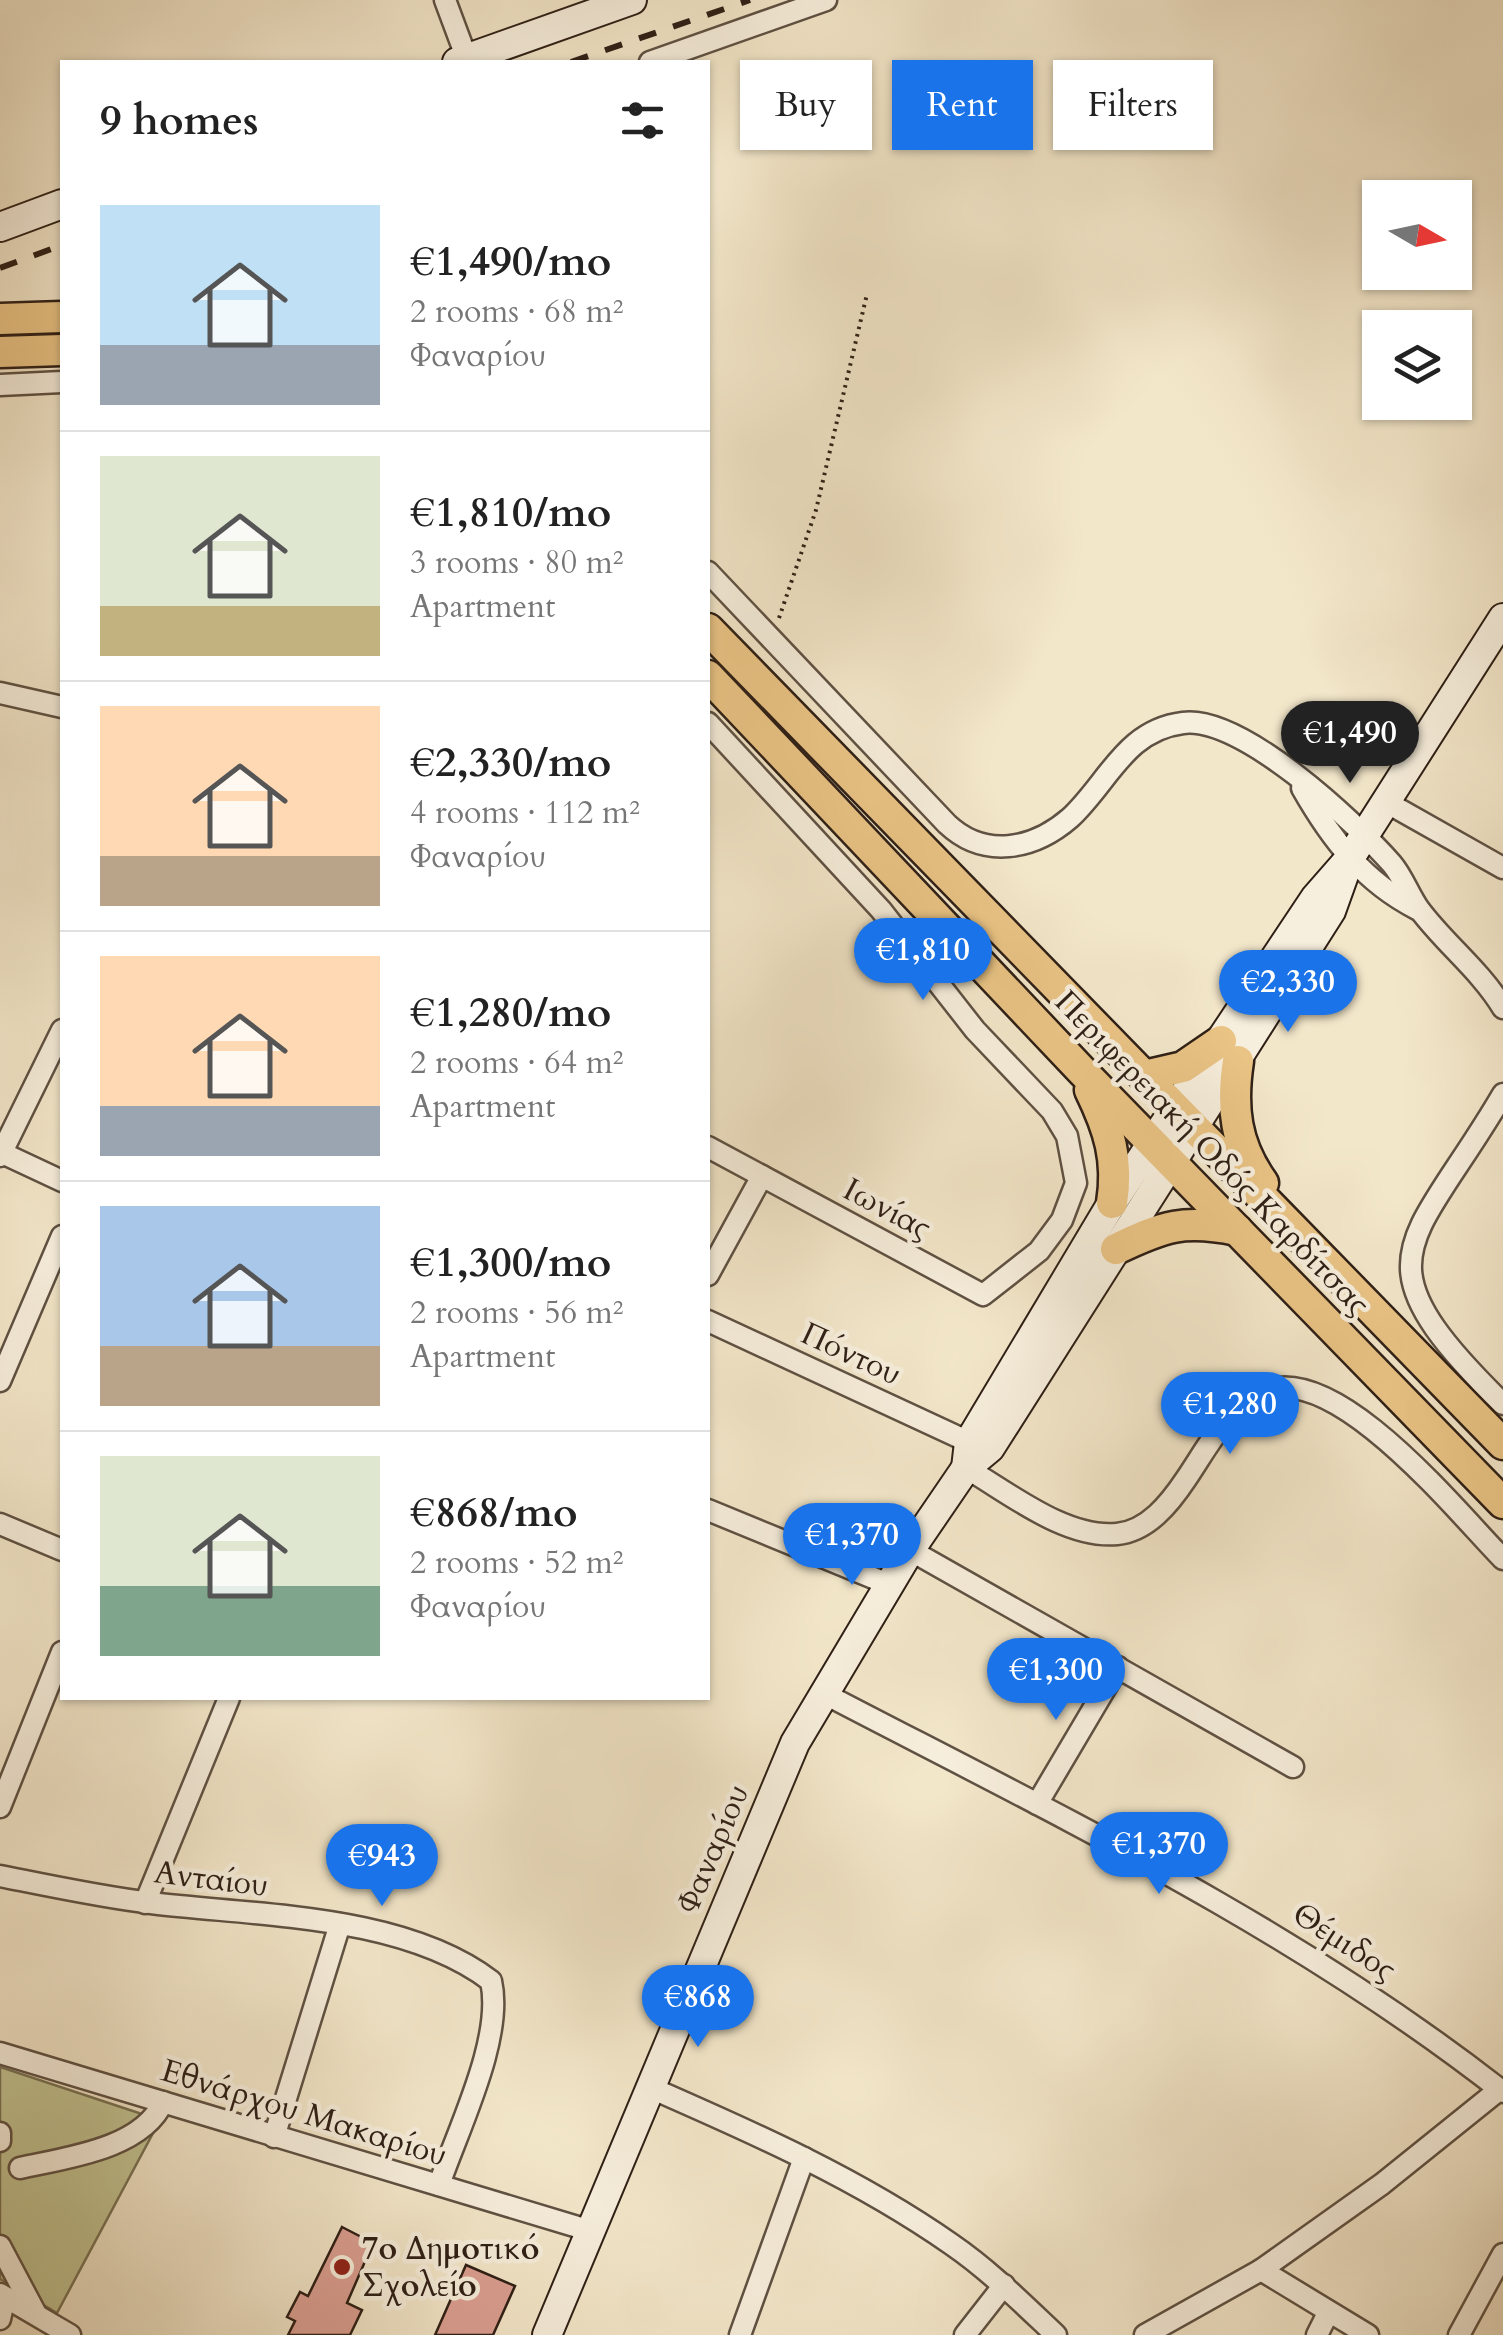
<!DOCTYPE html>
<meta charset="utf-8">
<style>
:root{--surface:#fff;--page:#f6f6f6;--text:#222;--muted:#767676;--line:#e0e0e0;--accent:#1a73e8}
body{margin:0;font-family:Cardo,serif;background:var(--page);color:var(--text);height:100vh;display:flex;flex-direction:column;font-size:38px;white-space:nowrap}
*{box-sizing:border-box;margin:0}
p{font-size:32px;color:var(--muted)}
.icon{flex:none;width:55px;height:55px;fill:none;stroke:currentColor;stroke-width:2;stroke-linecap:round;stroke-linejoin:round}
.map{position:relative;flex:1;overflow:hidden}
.sheet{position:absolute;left:60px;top:60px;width:650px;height:1640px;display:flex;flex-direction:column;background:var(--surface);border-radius:0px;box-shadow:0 2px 8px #0004}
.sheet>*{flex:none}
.guide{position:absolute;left:740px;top:60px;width:612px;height:90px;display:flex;gap:20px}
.needle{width:65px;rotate:99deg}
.tools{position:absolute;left:1362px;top:180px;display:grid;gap:20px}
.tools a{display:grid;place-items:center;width:110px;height:110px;border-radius:0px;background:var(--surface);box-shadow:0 2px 8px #0004;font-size:50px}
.price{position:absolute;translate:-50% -85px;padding:0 22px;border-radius:35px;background:var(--accent);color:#fff;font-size:32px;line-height:65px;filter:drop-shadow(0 2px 5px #0008)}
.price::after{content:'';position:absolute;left:50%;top:60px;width:30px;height:22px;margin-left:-15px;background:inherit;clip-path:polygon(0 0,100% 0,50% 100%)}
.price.current{background:#222;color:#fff}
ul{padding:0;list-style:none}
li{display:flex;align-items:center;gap:30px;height:250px;padding:0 40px}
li+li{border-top:2px solid var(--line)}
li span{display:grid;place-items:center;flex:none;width:280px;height:200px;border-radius:0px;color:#555}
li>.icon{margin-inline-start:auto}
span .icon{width:120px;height:120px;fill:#fffc;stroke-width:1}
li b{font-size:42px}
h2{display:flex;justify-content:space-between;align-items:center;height:120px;padding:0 40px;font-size:42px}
.tag{padding:0 35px;border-radius:0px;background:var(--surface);box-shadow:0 2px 8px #0004;font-size:35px;line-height:90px}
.tag.current{background:var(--accent);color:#fff}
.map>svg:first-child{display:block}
.green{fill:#c2c392;stroke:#787154;stroke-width:2.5}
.building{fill:#db9f92;stroke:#2e1f16;stroke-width:2.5}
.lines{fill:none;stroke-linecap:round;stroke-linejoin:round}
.street-casing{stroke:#5f5143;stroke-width:25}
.secondary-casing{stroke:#2e1f16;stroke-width:32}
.primary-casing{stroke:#2e1f16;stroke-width:35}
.path{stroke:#2e1f16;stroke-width:4;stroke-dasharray:2.5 5;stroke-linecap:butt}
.street{stroke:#f7efdd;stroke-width:20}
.secondary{stroke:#f7efdd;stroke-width:28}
.primary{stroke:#eac485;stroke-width:30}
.rail{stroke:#2e1f16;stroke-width:6;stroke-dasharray:18 18;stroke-linecap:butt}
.poi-dot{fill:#8f2418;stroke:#f7efdd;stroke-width:4}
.labels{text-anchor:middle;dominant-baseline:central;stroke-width:9;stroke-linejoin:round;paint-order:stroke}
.street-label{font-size:32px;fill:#2e1f16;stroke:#f7efdd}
.poi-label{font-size:32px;font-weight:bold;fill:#2e1f16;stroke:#f7efdd;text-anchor:start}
</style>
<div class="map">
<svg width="1503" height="2335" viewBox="0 0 1503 2335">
<rect width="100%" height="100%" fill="#f3e7ca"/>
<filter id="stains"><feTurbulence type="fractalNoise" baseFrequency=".002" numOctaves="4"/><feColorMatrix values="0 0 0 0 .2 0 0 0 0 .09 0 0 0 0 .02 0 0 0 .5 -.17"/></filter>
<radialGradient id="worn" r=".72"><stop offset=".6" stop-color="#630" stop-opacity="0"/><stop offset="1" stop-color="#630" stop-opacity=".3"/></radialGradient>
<polygon class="green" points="0,2067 160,2120 57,2313 0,2279"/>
<g class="building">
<polygon points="342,2227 373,2243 347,2303 362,2310 350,2335 288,2335 295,2321 287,2317 300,2292 308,2296"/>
<polygon points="466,2265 515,2286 493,2335 435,2335"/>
</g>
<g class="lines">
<g class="street-casing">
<g id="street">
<polyline points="445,0 467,59"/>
<polyline points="650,62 826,0"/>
<polyline points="0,385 62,382"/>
<path d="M708,572L947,824C984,859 1033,850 1070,818C1108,783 1125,730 1183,723C1241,715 1354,821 1392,864C1403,877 1409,895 1419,909C1445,944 1480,970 1503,1008"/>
<polyline points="0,693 62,707"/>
<polyline points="708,723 881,910 975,1030 1052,1111 1067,1136 1076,1183 1062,1220 1039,1251 983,1295 708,1147"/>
<path d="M1302,788C1331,839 1364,882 1417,909"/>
<polyline points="1386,802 1503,868"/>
<path d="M1503,1094C1412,1249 1352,1256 1503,1404"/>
<polyline points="0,1152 62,1181"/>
<polyline points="0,1156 62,1030"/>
<polyline points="708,1275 762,1176"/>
<polyline points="708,1321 969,1442"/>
<polyline points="0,1381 62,1236"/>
<path d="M966,1468C1008,1492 1065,1539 1117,1534C1148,1531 1170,1503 1186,1479C1208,1447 1227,1406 1266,1391C1337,1363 1456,1511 1503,1559"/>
<polyline points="708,1510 888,1584"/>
<polyline points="0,1524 62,1550"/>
<polyline points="910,1550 1293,1767"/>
<path d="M823,1693C1057,1815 1294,1928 1503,2092"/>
<polyline points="1037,1804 1118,1667"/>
<polyline points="0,1807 62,1652"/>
<path d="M0,1876C50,1886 101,1897 151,1903C257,1916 403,1914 491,1981C504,2038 458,2129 439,2185"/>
<polyline points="145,1903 229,1698"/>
<polyline points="0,2053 591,2231"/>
<path d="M651,2088C754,2133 858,2179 951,2244C989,2270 1022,2303 1056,2335"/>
<polyline points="0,2133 0,2141"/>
<polyline points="274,2137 340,1924"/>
<path d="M20,2168C65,2158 142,2149 163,2102"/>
<polyline points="0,2246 36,2314"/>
<polyline points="1261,2270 1368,2335"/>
<polyline points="0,2294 70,2335"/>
<polyline points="0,2319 5,2297"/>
<polyline points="740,2335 804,2158"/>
<polyline points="965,2335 1004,2285"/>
<polyline points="1145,2335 1261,2270 1382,2184 1500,2089"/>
<polyline points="1317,2335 1328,2313"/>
<polyline points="1459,2335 1503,2254"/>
</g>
</g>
<g class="secondary-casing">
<g id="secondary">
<polyline points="457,62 632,0"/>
<polyline points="0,227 62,204"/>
<polyline points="966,1468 969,1442 1112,1203 1315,898 1350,858 1503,618"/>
<polyline points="547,2335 795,1743 910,1550 966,1468 990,1448 1331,911 1350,858"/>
</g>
</g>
<g class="primary-casing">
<g id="primary">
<polyline points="0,319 62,317"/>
<polyline points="0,352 62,350"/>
<polyline points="708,629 1503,1444"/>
<polyline points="708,676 1081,1070 1503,1503"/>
<path d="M1238,1061C1231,1107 1235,1144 1263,1183"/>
<polyline points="1144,1076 1183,1067 1221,1041"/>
<path d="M1090,1090C1109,1129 1119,1160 1112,1203"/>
<path d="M1116,1249C1164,1226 1184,1219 1237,1230"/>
</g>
</g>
<polyline class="path" points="779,618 816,510 867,294"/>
<use href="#street" class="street"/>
<use href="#secondary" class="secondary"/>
<use href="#primary" class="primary"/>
<g class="rail">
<polyline points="571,62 750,0"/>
<polyline points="0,268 62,245"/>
</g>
</g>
<circle class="poi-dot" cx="342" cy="2267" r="10"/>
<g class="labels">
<g class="street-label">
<text transform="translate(1212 1153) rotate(46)">Περιφερειακή Οδός Καρδίτσας</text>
<text transform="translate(887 1209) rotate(28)">Ιωνίας</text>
<text transform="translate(851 1354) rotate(25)">Πόντου</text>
<text transform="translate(713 1849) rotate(-67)">Φαναρίου</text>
<text transform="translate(211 1879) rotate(7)">Ανταίου</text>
<text transform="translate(1344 1942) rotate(33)">Θέμιδος</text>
<text transform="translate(304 2113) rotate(17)">Εθνάρχου Μακαρίου</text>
</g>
<g class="poi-label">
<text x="362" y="2249">7ο Δημοτικό<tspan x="362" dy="37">Σχολείο</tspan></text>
</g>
</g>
<rect width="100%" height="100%" filter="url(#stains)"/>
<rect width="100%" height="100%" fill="url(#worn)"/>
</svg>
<div class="tools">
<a><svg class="needle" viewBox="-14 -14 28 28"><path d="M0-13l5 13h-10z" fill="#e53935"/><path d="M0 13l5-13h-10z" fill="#767676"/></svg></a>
<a><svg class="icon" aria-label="layers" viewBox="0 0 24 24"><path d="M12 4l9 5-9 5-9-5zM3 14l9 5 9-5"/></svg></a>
</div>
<b class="price current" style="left:1350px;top:786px">€1,490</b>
<b class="price" style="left:923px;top:1003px">€1,810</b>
<b class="price" style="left:1288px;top:1035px">€2,330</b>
<b class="price" style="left:1230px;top:1457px">€1,280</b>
<b class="price" style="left:852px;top:1588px">€1,370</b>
<b class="price" style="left:1056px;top:1723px">€1,300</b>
<b class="price" style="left:1159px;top:1897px">€1,370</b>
<b class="price" style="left:382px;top:1909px">€943</b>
<b class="price" style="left:698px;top:2050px">€868</b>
<div class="guide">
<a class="tag">Buy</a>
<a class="tag current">Rent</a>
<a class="tag">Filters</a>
</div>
<section class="sheet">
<h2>9 homes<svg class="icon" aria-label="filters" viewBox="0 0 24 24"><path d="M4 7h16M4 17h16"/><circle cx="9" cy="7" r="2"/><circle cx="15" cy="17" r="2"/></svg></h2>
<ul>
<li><span style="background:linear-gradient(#bfe0f5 70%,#9aa5b1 0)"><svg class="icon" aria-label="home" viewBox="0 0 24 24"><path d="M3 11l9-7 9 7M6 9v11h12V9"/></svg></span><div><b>€1,490/mo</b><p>2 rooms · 68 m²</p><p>Φαναρίου</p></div></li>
<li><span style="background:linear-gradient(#dfe7d0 75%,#c2b280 0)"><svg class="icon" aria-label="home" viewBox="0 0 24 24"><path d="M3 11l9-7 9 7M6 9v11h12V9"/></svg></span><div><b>€1,810/mo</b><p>3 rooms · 80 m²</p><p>Apartment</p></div></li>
<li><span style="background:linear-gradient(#ffd9b3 75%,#b9a48a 0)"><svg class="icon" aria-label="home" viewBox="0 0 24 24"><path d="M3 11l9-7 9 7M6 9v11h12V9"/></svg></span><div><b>€2,330/mo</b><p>4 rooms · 112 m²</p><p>Φαναρίου</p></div></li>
<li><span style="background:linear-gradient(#ffd9b3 75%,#9aa5b1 0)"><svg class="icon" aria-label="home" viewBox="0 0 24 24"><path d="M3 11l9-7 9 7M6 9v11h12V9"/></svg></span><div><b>€1,280/mo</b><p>2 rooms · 64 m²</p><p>Apartment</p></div></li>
<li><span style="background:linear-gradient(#a9c7e8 70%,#b9a48a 0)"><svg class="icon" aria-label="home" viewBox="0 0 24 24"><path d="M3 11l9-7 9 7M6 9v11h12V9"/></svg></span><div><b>€1,300/mo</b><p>2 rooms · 56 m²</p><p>Apartment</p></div></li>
<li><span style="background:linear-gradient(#dfe7d0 65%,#7fa58c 0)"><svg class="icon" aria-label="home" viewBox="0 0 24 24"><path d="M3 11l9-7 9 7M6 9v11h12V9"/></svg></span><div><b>€868/mo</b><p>2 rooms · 52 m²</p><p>Φαναρίου</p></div></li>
</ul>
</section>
</div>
